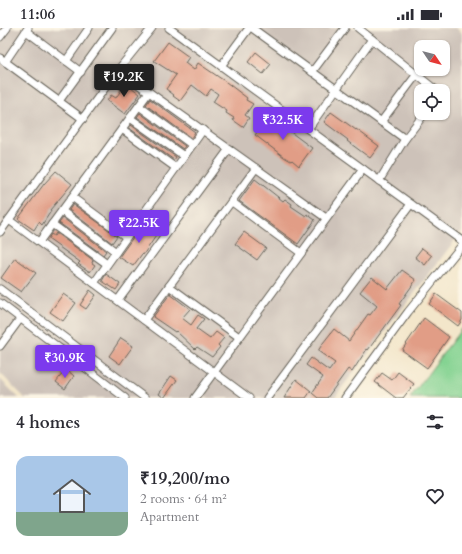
<!DOCTYPE html>
<meta charset="utf-8">
<style>
:root{--surface:#fff;--page:#f7f7f7;--text:#2b2b33;--muted:#7c7c81;--line:#e1e1e2;--accent:#7c3aed}
body{margin:0;font-family:Cardo,serif;background:var(--page);color:var(--text);height:100vh;display:flex;flex-direction:column;font-size:15px;white-space:nowrap}
*{box-sizing:border-box;margin:0}
p{font-size:13px;color:var(--muted)}
.icon{flex:none;width:22px;height:22px;fill:none;stroke:currentColor;stroke-width:2;stroke-linecap:round;stroke-linejoin:round}
.map{position:relative;height:370px;overflow:hidden}
.drawer{display:flex;flex-direction:column;background:var(--surface);flex:1}
.drawer>*{flex:none}
.needle{width:26px;rotate:125deg}
.buttons{position:absolute;left:414px;top:12px;display:grid;gap:8px}
.buttons a{display:grid;place-items:center;width:36px;height:36px;border-radius:8px;background:var(--surface);box-shadow:0 1px 3px #0004;font-size:20px}
.price{position:absolute;translate:-50% -34px;padding:0 9px;border-radius:4px;background:var(--accent);color:#fff;font-size:13px;line-height:26px;filter:drop-shadow(0 1px 2px #0008)}
.price::after{content:'';position:absolute;left:50%;top:24px;width:12px;height:9px;margin-left:-6px;background:inherit;clip-path:polygon(0 0,100% 0,50% 100%)}
.price.active{background:#222;color:#fff}
ul{padding:0;list-style:none}
li{display:flex;align-items:center;gap:12px;height:100px;padding:0 16px}
li+li{border-top:1px solid var(--line)}
li span{display:grid;place-items:center;flex:none;width:112px;height:80px;border-radius:12px;color:#555}
li>.icon{margin-inline-start:auto}
span .icon{width:48px;height:48px;fill:#fffc;stroke-width:1}
li b{font-size:17px}
h2{display:flex;justify-content:space-between;align-items:center;height:48px;padding:0 16px;font-size:17px}
.status{display:flex;justify-content:space-between;align-items:center;height:28px;padding:0 20px;background:var(--surface);direction:ltr}
.status svg{height:11px;fill:currentColor}
.map>svg:first-child{display:block}
.industrial{fill:#cdc2b9;fill-rule:evenodd}
.green{fill:#84d392;stroke:#507857}
.building{fill:#e19d86}
.lines{fill:none;stroke-linecap:round;stroke-linejoin:round}
.minor-casing{stroke:#676359;stroke-width:9}
.minor{stroke:#fff;stroke-width:7}
</style>
<div class="status"><b>11:06</b><svg viewBox="0 0 49 12"><path d="M0 12V9h3v3zM5 12V6h3v6zM10 12V3h3v9zM15 12V0h3v12zM26 1h20v11H26zM47 4h2v5h-2z"/></svg></div>
<div class="map">
<svg width="462" height="370" viewBox="0 0 462 370">
<rect width="100%" height="100%" fill="#fcf5e5"/>
<filter id="ink" filterUnits="userSpaceOnUse"><feTurbulence type="fractalNoise" baseFrequency=".025" numOctaves="2"/><feDisplacementMap in="SourceGraphic" scale="8" xChannelSelector="R" yChannelSelector="G"/><feConvolveMatrix kernelMatrix="1 2 1 2 8 2 1 2 1" color-interpolation-filters="sRGB"/></filter>
<filter id="wash" filterUnits="userSpaceOnUse"><feTurbulence type="fractalNoise" baseFrequency=".012" numOctaves="4" result="noise"/><feDisplacementMap in="SourceGraphic" scale="16" xChannelSelector="R" yChannelSelector="G"/><feGaussianBlur stdDeviation="0.9" result="paint"/><feColorMatrix in="noise" values="0 0 0 0 0 0 0 0 0 0 0 0 0 0 0 0 0 1.4 0 .05"/><feComposite in="paint" operator="in"/></filter>
<g filter="url(#wash)">
<rect width="100%" height="100%" fill="#f3e6ca"/>
<g class="industrial">
<path d="M0,0H457L462,5V203L334,370H25L0,345ZM421,19H443V41H421ZM421,63H443V85H421Z"/>
<polygon points="0,351 19,370 0,370"/>
</g>
<polygon class="green" points="462,300 462,370 410,370"/>
<g id="blocks">
<g class="building">
<polygon points="168,14 189,29 185,35 194,42 198,35 226,54 247,70 246,72 253,76 245,87 249,90 243,99 233,92 234,90 226,85 227,83 213,74 218,66 211,61 206,68 192,57 180,73 173,68 174,67 166,61 176,47 154,33"/>
<polygon points="256,24 271,36 263,46 248,34"/>
<polygon points="122,52 140,66 125,86 107,73 111,67 116,70 121,62 117,59"/>
<polygon points="150,71 195,104 191,110 146,77"/>
<polygon points="331,84 356,102 356,101 379,118 370,130 347,113 348,112 324,94"/>
<polygon points="140,85 185,118 183,121 137,89"/>
<polygon points="269,88 312,120 299,138 292,132 291,133 284,129 255,107"/>
<polygon points="131,97 176,129 174,132 129,100"/>
<polygon points="56,143 72,156 50,182 51,183 42,197 39,194 34,202 18,191 44,156"/>
<polygon points="255,151 283,173 285,171 292,176 291,178 306,188 307,186 315,192 298,216 239,173"/>
<polygon points="73,176 117,208 112,215 69,182"/>
<polygon points="63,190 106,223 103,227 59,195"/>
<polygon points="144,194 158,205 143,227 142,226 133,238 119,229"/>
<polygon points="244,204 266,220 257,232 235,216"/>
<polygon points="56,205 93,232 92,235 95,237 90,244 78,236 80,234 48,211 51,206 54,208"/>
<polygon points="422,220 432,228 425,237 415,229"/>
<polygon points="15,230 36,245 21,264 1,250"/>
<polygon points="402,242 416,252 399,276 401,277 368,322 367,321 352,344 348,341 327,370 318,370 312,365 323,349 306,337 311,330 329,343 335,335 318,323 323,315 334,301 349,313 368,286 370,287 377,278 360,264 367,255 372,249 387,261"/>
<polygon points="106,246 120,256 116,262 102,253"/>
<polygon points="90,262 96,267 86,281 80,277"/>
<polygon points="63,266 76,275 63,293 50,284"/>
<polygon points="170,266 190,281 182,290 191,297 198,287 204,291 196,301 210,311 216,304 224,310 218,317 220,319 212,329 197,319 195,321 176,303 175,304 153,289"/>
<polygon points="436,266 462,285 462,292 458,298 429,276"/>
<polygon points="424,290 449,309 427,340 402,322"/>
<polygon points="121,310 133,318 120,336 109,328"/>
<polygon points="66,341 74,348 65,361 56,354"/>
<polygon points="398,344 414,356 403,370 396,370 375,354 382,345 392,352"/>
<polygon points="171,348 177,352 164,370 159,366"/>
<polygon points="296,351 311,363 306,370 284,370"/>
</g>
</g>
</g>
<g filter="url(#ink)">
<use href="#blocks" fill-opacity="0" stroke="#676359" stroke-width="1"/>
<g class="lines">
<g class="minor-casing">
<g id="minor">
<polyline points="169,0 462,213"/>
<polyline points="252,0 405,111 379,153"/>
<polyline points="358,0 437,63"/>
<polyline points="26,3 81,44"/>
<polyline points="0,9 7,0"/>
<polyline points="0,30 83,91"/>
<polyline points="66,33 89,0"/>
<polyline points="5,34 28,0"/>
<polyline points="221,38 249,0"/>
<polyline points="118,42 326,190"/>
<polyline points="312,44 345,0"/>
<polyline points="59,73 112,0"/>
<polyline points="139,78 192,117"/>
<polyline points="130,90 184,128"/>
<polyline points="381,94 417,46"/>
<polyline points="122,101 176,140"/>
<polyline points="308,101 372,11"/>
<polyline points="405,111 425,85"/>
<polyline points="72,169 126,209"/>
<polyline points="232,174 301,225"/>
<polyline points="62,183 116,224"/>
<polyline points="9,192 249,370"/>
<polyline points="52,196 107,236"/>
<polyline points="0,204 118,42 152,0"/>
<polyline points="39,214 149,64"/>
<polyline points="94,255 203,102"/>
<polyline points="169,258 239,309"/>
<polyline points="0,261 145,370"/>
<polyline points="118,272 229,121"/>
<polyline points="0,275 125,370"/>
<polyline points="144,292 256,140"/>
<polyline points="0,318 20,291"/>
<polyline points="195,370 363,141"/>
<polyline points="267,370 411,176"/>
<polyline points="345,370 408,284 462,217"/>
</g>
</g>
<use href="#minor" class="minor"/>
</g>
</g>
</svg>
<div class="buttons">
<a><svg class="needle" viewBox="-14 -14 28 28"><path d="M0-13l5 13h-10z" fill="#e53935"/><path d="M0 13l5-13h-10z" fill="#7c7c81"/></svg></a>
<a><svg class="icon" aria-label="locate" viewBox="0 0 24 24"><circle cx="12" cy="12" r="6"/><path d="M12 2v4M12 18v4M2 12h4M18 12h4"/></svg></a>
</div>
<b class="price active" style="left:124px;top:70px">₹19.2K</b>
<b class="price" style="left:283px;top:113px">₹32.5K</b>
<b class="price" style="left:139px;top:216px">₹22.5K</b>
<b class="price" style="left:65px;top:351px">₹30.9K</b>
</div>
<section class="drawer">
<h2>4 homes<svg class="icon" aria-label="filters" viewBox="0 0 24 24"><path d="M4 7h16M4 17h16"/><circle cx="9" cy="7" r="2"/><circle cx="15" cy="17" r="2"/></svg></h2>
<ul>
<li><span style="background:linear-gradient(#a9c7e8 70%,#7fa58c 0)"><svg class="icon" aria-label="home" viewBox="0 0 24 24"><path d="M3 11l9-7 9 7M6 9v11h12V9"/></svg></span><div><b>₹19,200/mo</b><p>2 rooms · 64 m²</p><p>Apartment</p></div><svg class="icon" aria-label="heart" viewBox="0 0 24 24"><path d="M12 20l-8-8c-3-5 5-10 8-4 3-6 11-1 8 4z"/></svg></li>
</ul>
</section>
